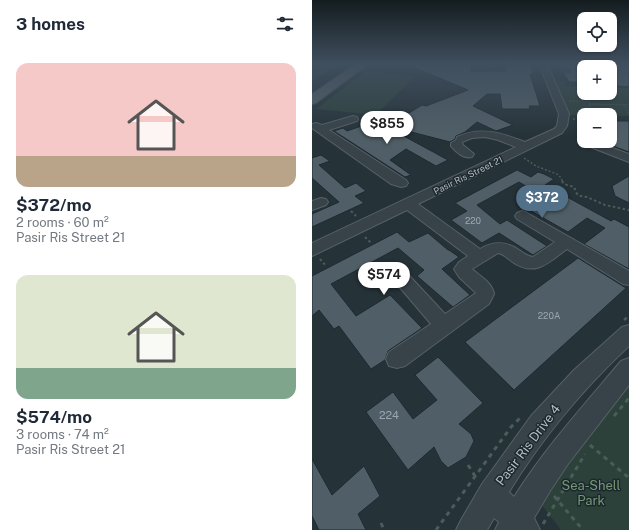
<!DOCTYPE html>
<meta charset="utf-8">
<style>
:root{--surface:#fff;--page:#f6f6f7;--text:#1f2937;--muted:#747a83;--accent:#527188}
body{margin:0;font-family:"Public Sans",sans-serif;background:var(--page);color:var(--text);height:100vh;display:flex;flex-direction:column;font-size:15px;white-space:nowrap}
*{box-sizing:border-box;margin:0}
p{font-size:13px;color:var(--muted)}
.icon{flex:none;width:22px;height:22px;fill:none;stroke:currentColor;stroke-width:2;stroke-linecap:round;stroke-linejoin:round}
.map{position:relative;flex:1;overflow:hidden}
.details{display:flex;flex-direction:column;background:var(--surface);width:312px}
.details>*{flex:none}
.fabs{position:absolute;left:265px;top:12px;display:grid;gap:8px}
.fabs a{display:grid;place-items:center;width:40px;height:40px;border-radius:8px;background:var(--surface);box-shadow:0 1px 3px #0004;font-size:20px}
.price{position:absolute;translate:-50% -34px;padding:0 9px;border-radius:14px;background:#fff;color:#222;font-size:13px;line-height:26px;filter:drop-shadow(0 1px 2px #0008)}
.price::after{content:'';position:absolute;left:50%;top:24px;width:12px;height:9px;margin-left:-6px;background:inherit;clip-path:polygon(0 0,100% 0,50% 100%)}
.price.current{background:var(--accent);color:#fff}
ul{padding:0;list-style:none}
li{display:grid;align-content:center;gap:8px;height:212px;padding:0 16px}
li span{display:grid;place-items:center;height:124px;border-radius:12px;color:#555}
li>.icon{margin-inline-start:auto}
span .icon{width:72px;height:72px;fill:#fffc;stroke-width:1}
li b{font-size:17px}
h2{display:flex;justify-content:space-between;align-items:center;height:48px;padding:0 16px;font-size:17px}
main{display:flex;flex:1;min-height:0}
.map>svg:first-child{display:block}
.green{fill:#2d413b}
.building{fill:#505f67;stroke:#1f2a30}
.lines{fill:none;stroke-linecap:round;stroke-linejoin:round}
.minor-casing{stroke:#566167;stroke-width:2}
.major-casing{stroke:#444f55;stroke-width:2}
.path-far4{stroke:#4b5d5b;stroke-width:1;stroke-dasharray:1.5 1.5;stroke-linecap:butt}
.path-far3{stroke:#4b5d5b;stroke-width:1.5;stroke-dasharray:2 2;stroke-linecap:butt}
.path-far2{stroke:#4b5d5b;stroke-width:2;stroke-dasharray:2.5 2.5;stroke-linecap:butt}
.path-far1{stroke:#4b5d5b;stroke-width:2.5;stroke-dasharray:3.5 3.5;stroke-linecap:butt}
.path{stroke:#4b5d5b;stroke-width:3;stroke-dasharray:4.5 4.5;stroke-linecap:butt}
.minor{fill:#384349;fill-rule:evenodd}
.major{fill:#566269;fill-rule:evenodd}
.labels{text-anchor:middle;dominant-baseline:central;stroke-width:3;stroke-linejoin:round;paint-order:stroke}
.far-street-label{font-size:9px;fill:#b4bec5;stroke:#1d282e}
.number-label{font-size:9px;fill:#9ba6ae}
.near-number-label{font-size:11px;fill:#9ba6ae}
.near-street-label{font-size:13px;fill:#b4bec5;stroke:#1d282e}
.near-park-label{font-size:13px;fill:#749874;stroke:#1d282e}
</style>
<main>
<section class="details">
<h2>3 homes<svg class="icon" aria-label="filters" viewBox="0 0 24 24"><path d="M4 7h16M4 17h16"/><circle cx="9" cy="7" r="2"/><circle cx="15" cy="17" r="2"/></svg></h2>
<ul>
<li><span style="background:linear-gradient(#f6c9c9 75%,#b9a48a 0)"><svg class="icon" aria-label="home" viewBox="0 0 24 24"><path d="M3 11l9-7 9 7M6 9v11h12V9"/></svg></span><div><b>$372/mo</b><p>2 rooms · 60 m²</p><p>Pasir Ris Street 21</p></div></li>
<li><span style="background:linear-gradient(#dfe7d0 75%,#7fa58c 0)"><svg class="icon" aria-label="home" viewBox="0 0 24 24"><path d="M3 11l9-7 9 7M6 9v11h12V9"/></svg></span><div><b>$574/mo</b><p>3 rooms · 74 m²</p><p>Pasir Ris Street 21</p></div></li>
</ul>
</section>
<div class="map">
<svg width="317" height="530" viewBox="0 0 317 530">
<rect width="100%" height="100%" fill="#253238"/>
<g class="green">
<polygon points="0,64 34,64 0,79"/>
<polygon points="53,72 103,76 64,115 4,109"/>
<polygon points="243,81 252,81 253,86 272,87 272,93 298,93 298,87 317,88 317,116 252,115"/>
<polygon points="317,381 317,530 249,530 226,500"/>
</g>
<g class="building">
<polygon points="94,64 159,64 159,71 194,71 192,64 218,64 221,74 218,74 228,106 217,106 218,109 190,109 188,94 175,94 161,106 201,125 184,131 165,122 153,132 144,136 143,139 138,142 76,126 110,105 114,106 156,90"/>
<polygon points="290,64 313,64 317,68 317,87 306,86 298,76 298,67 291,67"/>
<polygon points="257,69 272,69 272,82 257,82 251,72 259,72"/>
<polygon points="64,121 77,128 136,160 124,166 94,149 78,160 99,175 93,177 22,131 31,128 35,131"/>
<polygon points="298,121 317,121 317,152 298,145"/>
<polygon points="9,155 18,161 7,165 33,188 44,183 54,191 43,196 52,203 0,227 0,214 27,202 0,178 0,158"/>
<polygon points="205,170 219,177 226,172 232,174 242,179 233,185 299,221 302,219 317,227 317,269 272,244 293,228 275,218 256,232 219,211 237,200 207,182 165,205 188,224 195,220 235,246 221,255 187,233 170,243 139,220 155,211 143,203"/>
<polygon points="317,176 317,203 303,196 300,186"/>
<polygon points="85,232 97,242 116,233 136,250 137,250 147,257 130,269 158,295 141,307 105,276 112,270 86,248 19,284 44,316 78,295 110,328 76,351 73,360 59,369 27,326 22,329 7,310 0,316 0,276"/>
<polygon points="266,258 314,288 202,390 153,342"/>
<polygon points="126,357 171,403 147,424 159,434 162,441 154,457 136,468 129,461 122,447 96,470 54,412 81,392 101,419 125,400 103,375"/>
<polygon points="0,459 20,495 52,466 68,496 46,514 54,530 7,530 0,516"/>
</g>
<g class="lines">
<g class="minor-casing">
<g id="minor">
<path d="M227,64H235L257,114L255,126L250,133L106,204L168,249C182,241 194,241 207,250C211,253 215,256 221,257L243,242L205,219L203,216L205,213L210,211L215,213L317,271V285L311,284L255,249C237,262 224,277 202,263C196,259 192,254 186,253L160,269C169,277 180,282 182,294L177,304L93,366L85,368L77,366L74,359L77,352L119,324L79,277L76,273L79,269L85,267L91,269L133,314L164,293L147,277L142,269L147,262L156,256L95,210L0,256V243L204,147L186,140L173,137L160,138L150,142L151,145L162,154L160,157C152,159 144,152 139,146V143L144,140L145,137C169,126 190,133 213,142L242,129L245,126L247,114Z"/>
<path d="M248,64H288L290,66C283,68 254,69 248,64Z"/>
<polygon points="41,116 45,117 46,119 45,121 17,130 94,180 96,183 94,186 89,187 79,184 0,128 0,124 4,123 10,125"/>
<polygon points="272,138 272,141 282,141 317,154 317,162 268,143 266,141"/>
<polygon points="9,198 14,199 16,202 14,205 0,210 0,201"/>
<path d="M317,325V346C271,389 230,438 197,492L202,497C233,448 272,405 309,361L317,358V385L256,464L238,491L222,518L228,530H183L187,522L182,518L175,530H144L149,520L170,484L219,416L262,370L310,327Z"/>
</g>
</g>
<g class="major-casing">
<polygon id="major" points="44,64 56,64 4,103 0,104 0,94"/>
</g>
<g class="path-far4">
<polyline points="170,64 171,67 183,66 182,64"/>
<polyline points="60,68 66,68"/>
<polyline points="163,69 166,69"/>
<polyline points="155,77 156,75"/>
<polyline points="0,80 26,64"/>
<polyline points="258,101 276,101 278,104 317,105"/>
<polyline points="312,104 317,114"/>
<polyline points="275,115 278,104"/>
</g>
<g class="path-far3">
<polyline points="261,119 272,119"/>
<polyline points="212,158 224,166 247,175 251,182"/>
</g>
<g class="path-far2">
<polyline points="250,181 252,184 262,187 265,194 268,196 275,197 293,205 317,210"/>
<polyline points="39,211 44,216"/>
<polyline points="53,237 59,243"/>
<polyline points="8,259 14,266"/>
</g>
<polyline class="path-far1" points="312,320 317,316"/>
<g class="path">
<polyline points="302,416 317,398"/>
<polyline points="278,445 317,478"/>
<polyline points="156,465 163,476"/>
<polyline points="242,496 271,530"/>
<polyline points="69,523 72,530"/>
<polyline points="231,524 273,454"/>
<polyline points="124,530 199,427 210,416"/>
</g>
<use href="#minor" class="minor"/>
<use href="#major" class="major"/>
</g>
<linearGradient id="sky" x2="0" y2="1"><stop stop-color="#141c1f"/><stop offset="0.46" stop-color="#404f5e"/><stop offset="1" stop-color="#404f5e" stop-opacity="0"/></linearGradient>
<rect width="317" height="138" fill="url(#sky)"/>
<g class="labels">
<g class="far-street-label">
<text transform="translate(156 175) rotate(-26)">Pasir Ris Street 21</text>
</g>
<g class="number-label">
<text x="161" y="220">220</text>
<text x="237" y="315">220A</text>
</g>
<g class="near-number-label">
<text x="77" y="415">224</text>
</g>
<g class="near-street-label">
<text transform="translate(216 445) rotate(-53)">Pasir Ris Drive 4</text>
</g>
<g class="near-park-label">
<text x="279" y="485">Sea-Shell<tspan x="279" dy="15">Park</tspan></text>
</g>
</g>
</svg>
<div class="fabs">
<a><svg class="icon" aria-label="locate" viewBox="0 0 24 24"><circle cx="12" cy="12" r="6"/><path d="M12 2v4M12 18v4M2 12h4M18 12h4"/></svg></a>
<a>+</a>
<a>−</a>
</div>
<b class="price" style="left:75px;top:145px">$855</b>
<b class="price current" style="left:230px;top:219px">$372</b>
<b class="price" style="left:72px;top:296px">$574</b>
</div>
</main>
